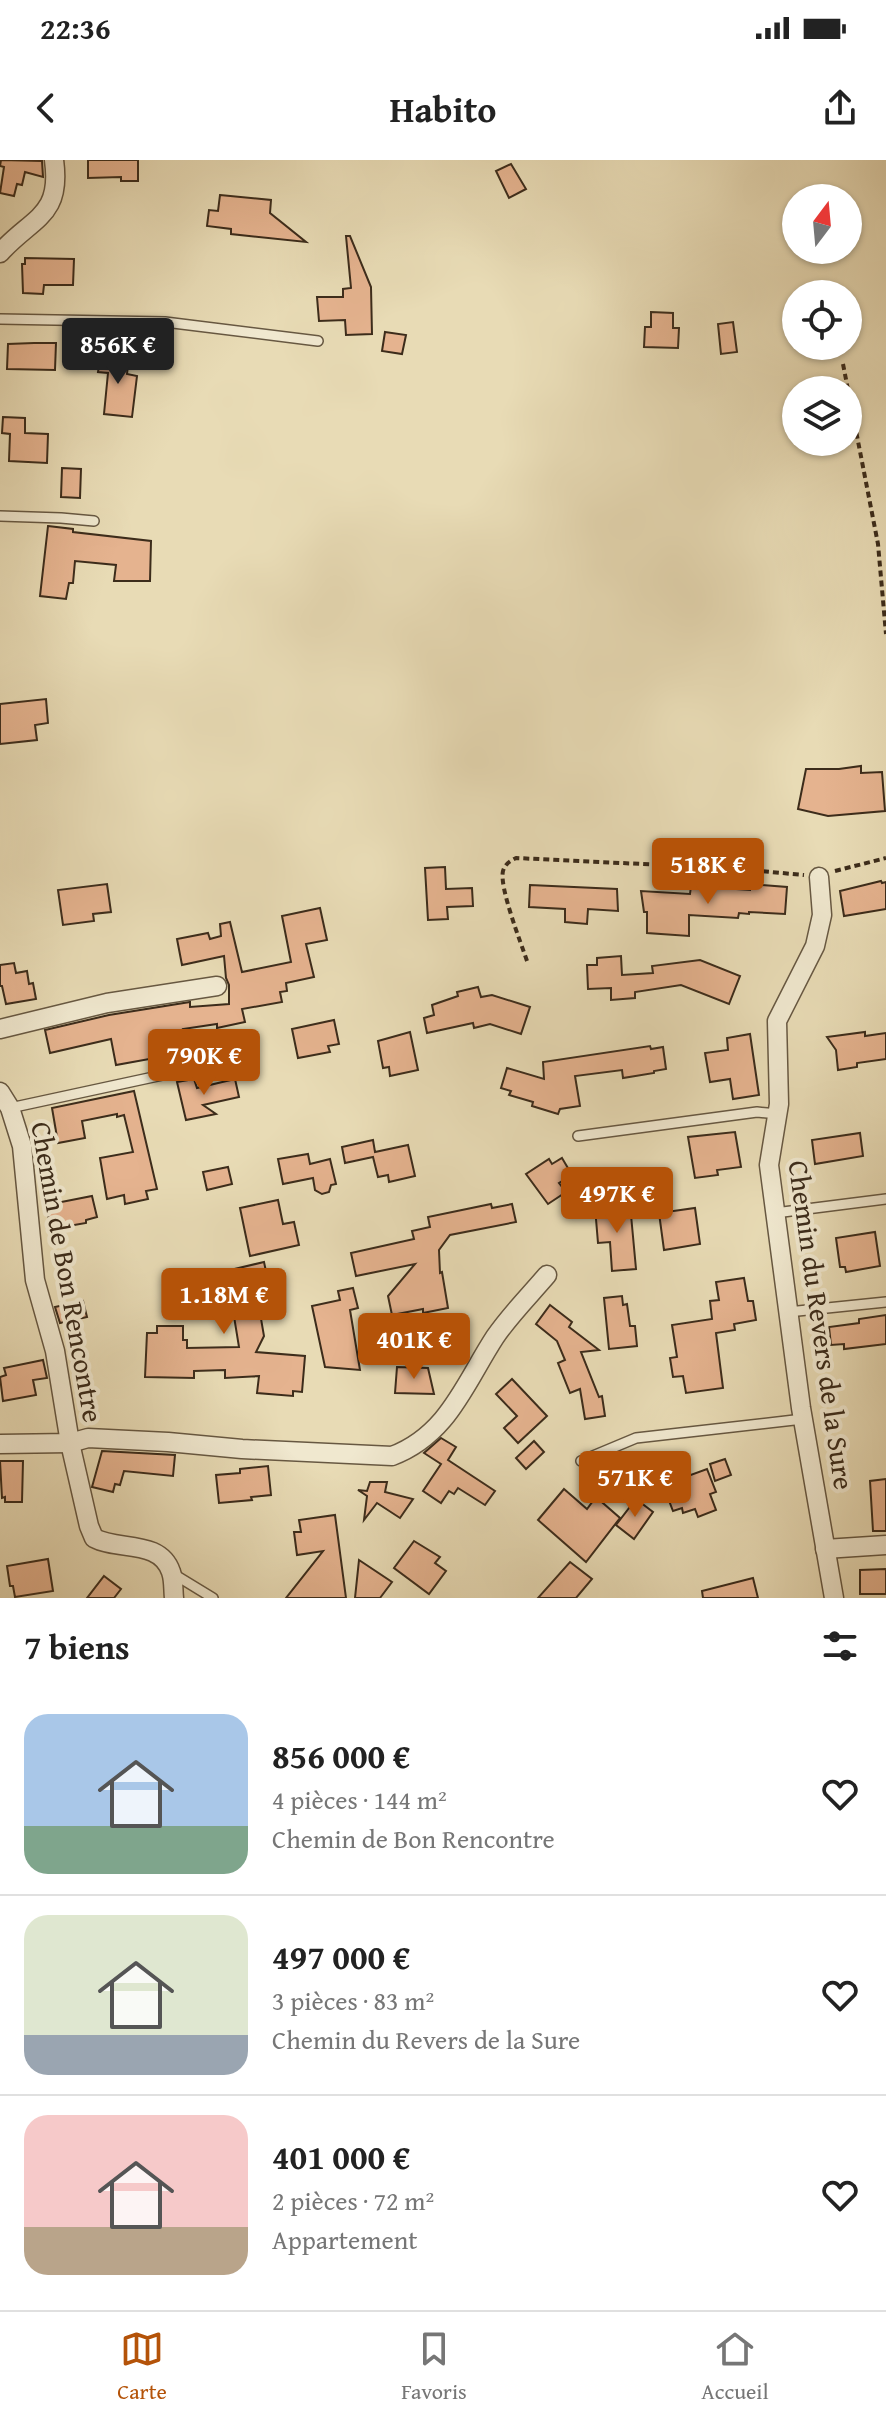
<!DOCTYPE html>
<html lang="fr">
<meta charset="utf-8">
<style>
:root{--surface:#fff;--page:#f6f6f6;--text:#222;--muted:#767676;--line:#e0e0e0;--accent:#b45309}
body{margin:0;font-family:"Gentium Book Plus",serif;background:var(--page);color:var(--text);height:100vh;display:flex;flex-direction:column;font-size:30px;white-space:nowrap}
*{box-sizing:border-box;margin:0}
p{font-size:26px;color:var(--muted)}
.icon{flex:none;width:44px;height:44px;fill:none;stroke:currentColor;stroke-width:2;stroke-linecap:round;stroke-linejoin:round}
.map{position:relative;height:1438px;overflow:hidden}
.side{display:flex;flex-direction:column;background:var(--surface);flex:1}
.side>*{flex:none}
.needle{width:52px;rotate:16deg}
.controls{position:absolute;left:782px;top:24px;display:grid;gap:16px}
.controls a{display:grid;place-items:center;width:80px;height:80px;border-radius:50%;background:var(--surface);box-shadow:0 2px 6px #0004;font-size:40px}
.price{position:absolute;translate:-50% -68px;padding:0 18px;border-radius:8px;background:var(--accent);color:#fff;font-size:26px;line-height:52px;filter:drop-shadow(0 2px 4px #0008)}
.price::after{content:'';position:absolute;left:50%;top:48px;width:24px;height:18px;margin-left:-12px;background:inherit;clip-path:polygon(0 0,100% 0,50% 100%)}
.price.active{background:#222;color:#fff}
ul{padding:0;list-style:none}
li{display:flex;align-items:center;gap:24px;height:200px;padding:0 24px}
li+li{border-top:2px solid var(--line)}
li span{display:grid;place-items:center;flex:none;width:224px;height:160px;border-radius:24px;color:#555}
li>.icon{margin-inline-start:auto}
span .icon{width:96px;height:96px;fill:#fffc;stroke-width:1}
li b{font-size:34px}
h2{display:flex;justify-content:space-between;align-items:center;height:96px;padding:0 24px;font-size:34px}
.status{display:flex;justify-content:space-between;align-items:center;height:56px;padding:0 40px;background:var(--surface);direction:ltr}
.status svg{height:22px;fill:currentColor}
header{display:flex;justify-content:space-between;align-items:center;height:104px;padding:0 24px;background:var(--surface);font-size:36px;font-weight:600}
.tab-bar{display:flex;justify-content:space-around;align-items:center;height:112px;border-top:2px solid var(--line);background:var(--surface);font-size:22px;color:var(--muted)}
.tab-bar a{display:grid;justify-items:center;gap:4px}
.tab-bar .active{color:var(--accent)}
.map>svg:first-child{display:block}
.building{fill:#e5b38f;stroke:#3c2c1b;stroke-width:2}
.lines{fill:none;stroke-linecap:round;stroke-linejoin:round}
.lane-casing{stroke:#675842;stroke-width:12}
.street-casing{stroke:#675842;stroke-width:21}
.path{stroke:#3c2c1b;stroke-width:4;stroke-dasharray:6 4;stroke-linecap:butt}
.lane{stroke:#f0e8cf;stroke-width:9}
.street{stroke:#f0e8cf;stroke-width:18}
.labels{text-anchor:middle;dominant-baseline:central;stroke-width:8;stroke-linejoin:round;paint-order:stroke}
.street-label{font-size:28px;fill:#3c2c1b;stroke:#f0e8cf}
</style>
<div class="status"><b>22:36</b><svg viewBox="0 0 49 12"><path d="M0 12V9h3v3zM5 12V6h3v6zM10 12V3h3v9zM15 12V0h3v12zM26 1h20v11H26zM47 4h2v5h-2z"/></svg></div>
<header><svg class="icon" aria-label="back" viewBox="0 0 24 24"><path d="M15 5l-7 7 7 7"/></svg>Habito<svg class="icon" aria-label="share" viewBox="0 0 24 24"><path d="M12 15V3M7 8l5-5 5 5M5 13v7h14v-7"/></svg></header>
<div class="map">
<svg width="886" height="1438" viewBox="0 0 886 1438">
<rect width="100%" height="100%" fill="#e8dbb5"/>
<filter id="stains"><feTurbulence type="fractalNoise" baseFrequency=".0025" numOctaves="4"/><feColorMatrix values="0 0 0 0 .2 0 0 0 0 .09 0 0 0 0 .02 0 0 0 .5 -.17"/></filter>
<radialGradient id="worn" r=".72"><stop offset=".6" stop-color="#630" stop-opacity="0"/><stop offset="1" stop-color="#630" stop-opacity=".3"/></radialGradient>
<g class="building">
<polygon points="1,0 42,1 43,17 25,12 22,25 17,24 14,36 0,33 4,7 0,6"/>
<polygon points="88,0 138,0 138,21 121,21 121,17 88,18"/>
<polygon points="511,4 526,29 509,38 496,11"/>
<polygon points="220,35 271,40 270,53 306,82 231,74 231,69 207,66 209,50 218,51"/>
<polygon points="346,76 350,76 371,127 372,174 346,175 345,160 319,161 317,137 343,137 343,129 351,128"/>
<polygon points="25,98 74,99 73,125 44,125 43,134 23,133 22,104 25,104"/>
<polygon points="651,152 673,153 673,168 679,168 678,188 644,187 645,167 651,167"/>
<polygon points="733,162 737,192 721,194 718,164"/>
<polygon points="385,172 406,175 402,194 382,191"/>
<polygon points="34,183 56,183 55,210 7,209 8,184"/>
<polygon points="101,194 129,197 127,214 137,216 132,257 104,254 108,213 98,212"/>
<polygon points="3,257 25,258 25,273 48,274 47,303 9,301 10,274 2,273"/>
<polygon points="62,308 81,309 80,338 61,337"/>
<polygon points="48,366 73,369 73,372 151,381 150,421 114,421 116,405 75,401 73,423 69,423 66,439 40,436"/>
<polygon points="46,539 48,563 35,565 37,580 0,584 0,544"/>
<polygon points="861,606 861,613 882,612 885,651 828,656 798,649 806,609 839,609"/>
<polygon points="445,707 446,729 472,728 473,746 447,747 448,759 428,760 425,708"/>
<polygon points="881,721 882,723 886,722 886,749 844,756 840,731"/>
<polygon points="107,724 111,752 93,754 94,761 63,765 58,730"/>
<polygon points="750,724 787,727 785,754 749,752 749,754 739,753 738,758 689,755 689,776 647,773 647,752 644,752 641,731 690,734 691,726 750,730"/>
<polygon points="530,725 617,729 618,751 588,749 587,764 565,762 565,749 529,747"/>
<polygon points="320,748 327,780 306,784 314,817 286,823 287,831 280,832 282,842 242,849 245,862 217,868 217,864 183,869 185,876 151,880 155,898 116,905 111,879 50,893 45,870 109,855 190,842 190,847 229,844 229,825 226,818 224,796 182,805 177,779 208,773 210,779 221,776 220,764 230,762 242,812 291,802 282,756"/>
<polygon points="621,796 622,815 653,813 652,806 700,800 740,816 729,844 681,825 635,832 635,838 611,840 611,828 588,829 587,805 597,805 597,798"/>
<polygon points="14,803 16,813 27,811 29,824 33,823 36,839 6,844 2,826 0,826 0,805"/>
<polygon points="478,827 481,837 492,835 530,847 521,874 490,864 474,868 473,863 427,873 424,858 434,855 432,845 458,836 457,832"/>
<polygon points="334,860 339,884 328,886 330,892 298,898 292,869"/>
<polygon points="410,872 418,910 390,916 389,907 383,908 378,881"/>
<polygon points="865,872 865,876 886,873 886,899 857,903 857,907 838,910 836,890 827,877"/>
<polygon points="750,874 759,935 733,939 730,919 710,922 705,893 728,890 727,878"/>
<polygon points="650,886 651,889 663,887 666,909 654,911 654,913 623,918 622,910 575,916 580,946 560,949 558,954 532,946 533,942 509,935 511,931 501,928 507,908 544,919 543,902"/>
<polygon points="194,919 197,928 235,919 239,937 203,945 216,954 186,960 177,922"/>
<polygon points="134,931 157,1029 146,1031 148,1039 125,1044 124,1035 107,1039 100,998 133,992 124,955 117,957 117,954 82,961 85,978 58,983 52,948"/>
<polygon points="735,972 741,1007 717,1010 718,1015 695,1018 688,977"/>
<polygon points="860,973 863,996 815,1004 812,980"/>
<polygon points="373,980 375,992 408,985 415,1016 389,1022 388,1015 378,1017 373,997 345,1003 342,987"/>
<polygon points="308,994 310,1004 330,999 336,1024 331,1025 329,1032 322,1034 315,1030 313,1018 283,1024 278,999"/>
<polygon points="562,998 572,1015 559,1023 566,1032 548,1044 526,1014 549,999 552,1004"/>
<polygon points="228,1007 232,1024 207,1030 203,1012"/>
<polygon points="92,1036 97,1057 86,1060 86,1063 51,1069 46,1045"/>
<polygon points="278,1040 283,1064 294,1062 299,1085 250,1096 240,1048"/>
<polygon points="491,1044 492,1048 512,1044 516,1062 450,1075 439,1090 440,1113 442,1112 448,1148 423,1153 423,1149 392,1155 388,1136 415,1104 356,1116 351,1093 414,1079 412,1071 430,1067 428,1057"/>
<polygon points="630,1044 636,1109 612,1111 610,1082 598,1083 595,1047"/>
<polygon points="695,1048 700,1084 664,1090 659,1053"/>
<polygon points="875,1072 880,1106 846,1112 845,1107 840,1107 836,1078"/>
<polygon points="264,1102 268,1121 255,1124 264,1176 256,1192 305,1196 302,1232 293,1231 293,1236 257,1233 259,1216 225,1218 225,1210 194,1211 194,1218 145,1217 147,1173 157,1173 157,1166 183,1166 183,1180 187,1180 187,1188 239,1187 231,1138 171,1150 167,1125"/>
<polygon points="744,1118 748,1141 753,1141 756,1160 734,1164 735,1170 716,1173 723,1228 686,1233 683,1216 673,1217 670,1198 677,1197 672,1165 712,1159 710,1141 719,1140 716,1122"/>
<polygon points="353,1128 358,1148 350,1150 360,1210 325,1207 312,1146 340,1140 338,1131"/>
<polygon points="622,1136 623,1145 627,1144 630,1166 635,1166 637,1186 609,1189 604,1138"/>
<polygon points="83,1141 87,1157 60,1163 55,1147"/>
<polygon points="550,1145 572,1162 569,1167 599,1190 581,1192 599,1237 602,1236 605,1256 585,1259 580,1229 570,1233 558,1203 565,1200 557,1181 536,1164"/>
<polygon points="886,1155 886,1184 844,1189 844,1184 831,1185 829,1167 859,1163 859,1159"/>
<polygon points="43,1200 47,1218 33,1220 36,1235 3,1241 0,1217 6,1215 4,1208"/>
<polygon points="397,1207 428,1208 434,1234 395,1233"/>
<polygon points="512,1219 547,1256 518,1283 504,1268 517,1256 496,1234"/>
<polygon points="441,1278 456,1287 448,1300 495,1331 485,1345 458,1328 454,1334 449,1331 441,1343 423,1331 441,1304 424,1293"/>
<polygon points="534,1281 544,1292 526,1309 516,1298"/>
<polygon points="102,1291 175,1295 173,1316 124,1311 120,1325 115,1324 113,1332 92,1327"/>
<polygon points="725,1299 731,1315 715,1321 710,1304"/>
<polygon points="0,1301 23,1301 22,1342 5,1342 5,1337 2,1338"/>
<polygon points="268,1306 271,1335 251,1337 252,1340 219,1343 216,1315 240,1313 240,1309"/>
<polygon points="707,1309 716,1332 710,1334 716,1350 698,1357 695,1349 683,1353 682,1348 673,1351 663,1325"/>
<polygon points="886,1319 886,1371 873,1371 870,1321"/>
<polygon points="370,1322 387,1322 385,1332 413,1339 400,1358 377,1343 364,1360 367,1336 358,1330 367,1331"/>
<polygon points="564,1329 587,1349 596,1337 620,1358 586,1402 538,1360"/>
<polygon points="636,1339 653,1352 634,1379 616,1365"/>
<polygon points="335,1355 346,1438 286,1438 323,1391 297,1395 294,1372 301,1372 299,1360"/>
<polygon points="414,1381 440,1397 435,1403 446,1411 429,1434 394,1408"/>
<polygon points="48,1399 53,1431 15,1437 13,1426 10,1426 7,1406"/>
<polygon points="359,1400 392,1422 380,1438 355,1438"/>
<polygon points="570,1402 592,1419 576,1438 538,1438"/>
<polygon points="886,1409 886,1434 860,1434 860,1410"/>
<polygon points="104,1416 121,1429 114,1438 87,1438"/>
<polygon points="753,1418 758,1438 703,1438 702,1431"/>
</g>
<g class="lines">
<g class="lane-casing">
<g id="lane">
<polyline points="0,159 165,162 318,181"/>
<polyline points="0,356 61,358 94,361"/>
<polyline points="10,948 223,902 243,878"/>
<polyline points="578,976 757,952 778,954"/>
<polyline points="775,1053 886,1039"/>
<polyline points="788,1152 886,1142"/>
<polyline points="581,1301 636,1278 803,1259"/>
<polyline points="172,1413 213,1438"/>
</g>
</g>
<g class="street-casing">
<g id="street">
<path d="M0,93C32,57 62,57 54,0"/>
<polyline points="819,717 822,755 815,786 777,861 779,944 769,1005 801,1248 834,1438"/>
<polyline points="0,869 107,843 217,826"/>
<path d="M0,932L10,948L22,986L35,1120L55,1191L70,1283L89,1366L94,1378C118,1391 160,1379 171,1412C174,1420 173,1430 174,1438"/>
<path d="M0,1284L70,1283L88,1278L168,1282L242,1289L392,1296C448,1275 465,1223 495,1177C510,1155 530,1135 547,1115"/>
<polyline points="825,1389 886,1385"/>
</g>
</g>
<g class="path">
<polyline points="843,204 878,384 886,474"/>
<polyline points="835,711 886,698"/>
<path d="M527,801C521,783 499,727 503,711C505,704 510,701 516,698L726,708L804,715"/>
</g>
<use href="#lane" class="lane"/>
<use href="#street" class="street"/>
</g>
<g class="labels">
<g class="street-label">
<text transform="translate(68 1112) rotate(80)">Chemin de Bon Rencontre</text>
<text transform="translate(822 1165) rotate(82)">Chemin du Revers de la Sure</text>
</g>
</g>
<rect width="100%" height="100%" filter="url(#stains)"/>
<rect width="100%" height="100%" fill="url(#worn)"/>
</svg>
<div class="controls">
<a><svg class="needle" viewBox="-14 -14 28 28"><path d="M0-13l5 13h-10z" fill="#e53935"/><path d="M0 13l5-13h-10z" fill="#767676"/></svg></a>
<a><svg class="icon" aria-label="locate" viewBox="0 0 24 24"><circle cx="12" cy="12" r="6"/><path d="M12 2v4M12 18v4M2 12h4M18 12h4"/></svg></a>
<a><svg class="icon" aria-label="layers" viewBox="0 0 24 24"><path d="M12 4l9 5-9 5-9-5zM3 14l9 5 9-5"/></svg></a>
</div>
<b class="price active" style="left:118px;top:226px">856K €</b>
<b class="price" style="left:708px;top:746px">518K €</b>
<b class="price" style="left:204px;top:937px">790K €</b>
<b class="price" style="left:617px;top:1075px">497K €</b>
<b class="price" style="left:224px;top:1176px">1.18M €</b>
<b class="price" style="left:414px;top:1221px">401K €</b>
<b class="price" style="left:635px;top:1359px">571K €</b>
</div>
<section class="side">
<h2>7 biens<svg class="icon" aria-label="filters" viewBox="0 0 24 24"><path d="M4 7h16M4 17h16"/><circle cx="9" cy="7" r="2"/><circle cx="15" cy="17" r="2"/></svg></h2>
<ul>
<li><span style="background:linear-gradient(#a9c7e8 70%,#7fa58c 0)"><svg class="icon" aria-label="home" viewBox="0 0 24 24"><path d="M3 11l9-7 9 7M6 9v11h12V9"/></svg></span><div><b>856 000 €</b><p>4 pièces · 144 m²</p><p>Chemin de Bon Rencontre</p></div><svg class="icon" aria-label="heart" viewBox="0 0 24 24"><path d="M12 20l-8-8c-3-5 5-10 8-4 3-6 11-1 8 4z"/></svg></li>
<li><span style="background:linear-gradient(#dfe7d0 75%,#9aa5b1 0)"><svg class="icon" aria-label="home" viewBox="0 0 24 24"><path d="M3 11l9-7 9 7M6 9v11h12V9"/></svg></span><div><b>497 000 €</b><p>3 pièces · 83 m²</p><p>Chemin du Revers de la Sure</p></div><svg class="icon" aria-label="heart" viewBox="0 0 24 24"><path d="M12 20l-8-8c-3-5 5-10 8-4 3-6 11-1 8 4z"/></svg></li>
<li><span style="background:linear-gradient(#f6c9c9 70%,#b9a48a 0)"><svg class="icon" aria-label="home" viewBox="0 0 24 24"><path d="M3 11l9-7 9 7M6 9v11h12V9"/></svg></span><div><b>401 000 €</b><p>2 pièces · 72 m²</p><p>Appartement</p></div><svg class="icon" aria-label="heart" viewBox="0 0 24 24"><path d="M12 20l-8-8c-3-5 5-10 8-4 3-6 11-1 8 4z"/></svg></li>
</ul>
</section>
<nav class="tab-bar">
<a class="active"><svg class="icon" aria-label="map" viewBox="0 0 24 24"><path d="M3 6l6-2 6 2 6-2v14l-6 2-6-2-6 2zM9 4v14M15 6v14"/></svg>Carte</a>
<a><svg class="icon" aria-label="saved" viewBox="0 0 24 24"><path d="M7 4h10v16l-5-4-5 4z"/></svg>Favoris</a>
<a><svg class="icon" aria-label="home" viewBox="0 0 24 24"><path d="M3 11l9-7 9 7M6 9v11h12V9"/></svg>Accueil</a>
</nav>
